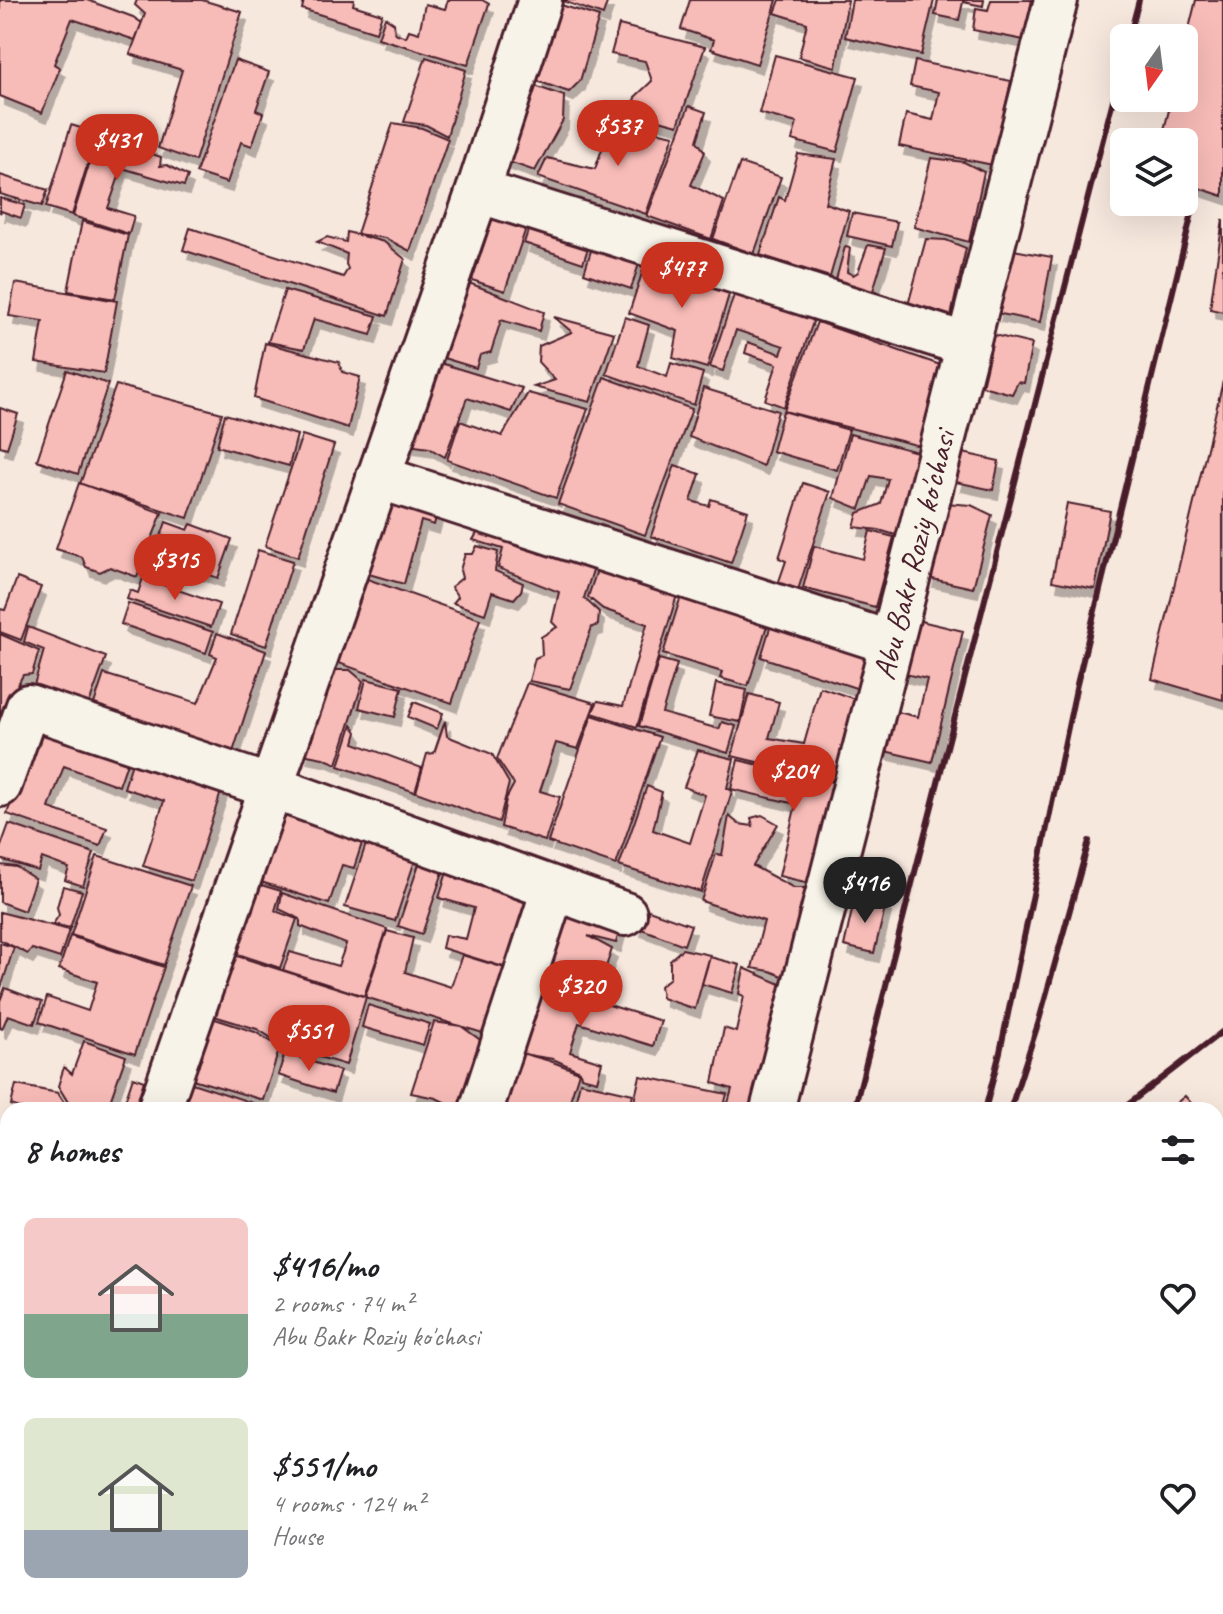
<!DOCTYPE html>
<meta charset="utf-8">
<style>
:root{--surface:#fff;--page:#f6f6f6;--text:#202124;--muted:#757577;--accent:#c8321e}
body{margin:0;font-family:Caveat,sans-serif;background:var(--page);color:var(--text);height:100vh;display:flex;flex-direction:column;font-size:30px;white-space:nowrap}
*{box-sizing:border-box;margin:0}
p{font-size:26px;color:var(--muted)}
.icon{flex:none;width:44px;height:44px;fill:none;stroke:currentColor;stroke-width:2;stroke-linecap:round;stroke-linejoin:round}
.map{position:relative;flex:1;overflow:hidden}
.side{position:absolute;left:0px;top:1102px;width:1224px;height:512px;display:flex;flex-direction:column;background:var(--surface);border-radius:24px 24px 0 0;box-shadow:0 8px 32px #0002}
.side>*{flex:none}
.needle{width:52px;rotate:194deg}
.fabs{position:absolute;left:1110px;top:24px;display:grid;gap:16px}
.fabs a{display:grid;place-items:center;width:88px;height:88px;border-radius:12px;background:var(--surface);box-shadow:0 8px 32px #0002;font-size:40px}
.price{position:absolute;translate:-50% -68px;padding:0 18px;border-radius:28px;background:var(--accent);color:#fff;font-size:26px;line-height:52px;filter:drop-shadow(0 2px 4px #0008)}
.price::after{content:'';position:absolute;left:50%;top:48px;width:24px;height:18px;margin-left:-12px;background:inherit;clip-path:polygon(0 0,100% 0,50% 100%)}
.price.active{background:#222;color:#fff}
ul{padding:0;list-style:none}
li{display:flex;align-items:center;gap:24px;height:200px;padding:0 24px}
li span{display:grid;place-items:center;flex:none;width:224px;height:160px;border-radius:12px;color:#555}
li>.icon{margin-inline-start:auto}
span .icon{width:96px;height:96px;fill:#fffc;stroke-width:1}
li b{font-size:34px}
h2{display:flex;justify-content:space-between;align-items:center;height:96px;padding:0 24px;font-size:34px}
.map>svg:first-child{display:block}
.building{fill:#f8bcb8;stroke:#4a1f2b;stroke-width:2;filter:url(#shadow)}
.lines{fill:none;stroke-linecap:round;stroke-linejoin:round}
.minor-casing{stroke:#4a1f2b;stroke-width:48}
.minor{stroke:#f7f3e8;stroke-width:42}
.rail{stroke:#4a1f2b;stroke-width:6}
.labels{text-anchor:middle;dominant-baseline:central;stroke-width:6;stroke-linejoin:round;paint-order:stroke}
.street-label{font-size:32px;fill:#4a1f2b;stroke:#f7f3e8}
</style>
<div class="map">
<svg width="1223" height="1614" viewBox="0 0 1223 1614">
<defs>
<filter id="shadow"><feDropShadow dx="5" dy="9" stdDeviation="0" flood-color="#0004"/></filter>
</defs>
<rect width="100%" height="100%" fill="#f7e8de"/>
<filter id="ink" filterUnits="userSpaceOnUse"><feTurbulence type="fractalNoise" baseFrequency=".0125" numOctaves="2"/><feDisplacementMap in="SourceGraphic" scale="16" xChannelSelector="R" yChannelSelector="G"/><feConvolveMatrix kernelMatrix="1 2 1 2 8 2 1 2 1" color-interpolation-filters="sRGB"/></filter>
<g filter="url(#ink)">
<g class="building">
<polygon points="0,0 87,0 133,17 142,23 135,40 72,19 54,64 60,68 42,113 0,96"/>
<polygon points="137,0 202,0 242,12 195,161 158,148 182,70 130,54 145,14 135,5"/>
<polygon points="304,0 354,0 353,5 382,14 376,32 302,9"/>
<polygon points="448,0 482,0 489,4 468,65 378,38 385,17 394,23 395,33 406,37 409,30 419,33 425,4 445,9"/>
<polygon points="560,0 608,0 603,15"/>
<polygon points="690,0 777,0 757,64 711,49 714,40 681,29"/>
<polygon points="780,0 848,0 836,67 799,57 807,23 775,13"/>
<polygon points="852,0 934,0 921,55 845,37"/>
<polygon points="938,0 984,0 983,6 963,2 959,20 935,15"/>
<polygon points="991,0 1032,0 1024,40 973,30 976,8 988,10"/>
<polygon points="1196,0 1223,0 1223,196 1184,183 1184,142 1161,142 1172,98 1184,98 1184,49"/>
<polygon points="561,5 599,17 580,81 569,92 537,81"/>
<polygon points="619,25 705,47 678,125 633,113 635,97 652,81 645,61 611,54"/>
<polygon points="775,55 858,77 837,152 792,140 797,123 759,113"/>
<polygon points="426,57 466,70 447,136 426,125 404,122"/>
<polygon points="235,60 269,72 256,110 263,113 252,146 241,142 227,183 196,173"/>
<polygon points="915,61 1011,81 993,165 899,146 906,114 933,120 939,92 910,86"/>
<polygon points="529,84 564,96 563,120 535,171 503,160"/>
<polygon points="689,106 706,112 697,141 705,152 691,185 724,201 711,239 647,216"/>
<polygon points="393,123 422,128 448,139 410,251 385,238 357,234"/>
<polygon points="627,123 643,134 651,130 674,135 646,214 538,177 547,158 595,169 608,132 615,124"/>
<polygon points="71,125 97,133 72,215 46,207"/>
<polygon points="98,136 161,157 160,166 167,165 188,176 184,186 122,168 108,208 134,216 129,234 73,216"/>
<polygon points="798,154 836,159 825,203 849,211 830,277 760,255 779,197 785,200"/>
<polygon points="931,158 964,162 984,172 969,242 914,227"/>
<polygon points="740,163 781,177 754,254 713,239"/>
<polygon points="0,175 48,190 42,206 0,194"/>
<polygon points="0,198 25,205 21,218 1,211 0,213"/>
<polygon points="852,213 897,222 892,246 847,236"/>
<polygon points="494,214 527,225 505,291 472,280"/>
<polygon points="1223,219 1223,312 1210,309"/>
<polygon points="82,221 128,235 115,299 68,291"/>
<polygon points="530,225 545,226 554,238 590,242 583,263 524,243"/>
<polygon points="190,228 343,277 348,269 346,264 347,254 317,242 327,237 346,242 347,232 384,242 405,259 387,316 183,250"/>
<polygon points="595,238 642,254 631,289 584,273"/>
<polygon points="926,239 946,240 966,248 951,316 928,308 908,305"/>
<polygon points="868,245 886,248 872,294 835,283 845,247 850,248 847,272 853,275 858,272"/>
<polygon points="1008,249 1052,257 1040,322 996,313"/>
<polygon points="646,261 730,291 707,368 673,358 678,331 629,313"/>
<polygon points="464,281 544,312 539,331 501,320 491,352 480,355 476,368 437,356"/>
<polygon points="15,283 117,301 104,373 36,362 43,321 9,316"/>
<polygon points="285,290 377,316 371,335 314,319 304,349 268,342"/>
<polygon points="735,292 814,319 784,407 765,400 777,364 745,353 748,342 781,354 784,346 736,330 723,371 710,367"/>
<polygon points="554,317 614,333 590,402 534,387 555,380 538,362 539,346 572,332"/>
<polygon points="625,317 649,325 638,366 667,377 671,363 703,373 694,405 606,374"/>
<polygon points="817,322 943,366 920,446 784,411"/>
<polygon points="994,335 1032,344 1024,383 1018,382 1012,394 982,386"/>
<polygon points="265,343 339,362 342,372 360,377 348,428 254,398"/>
<polygon points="437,362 522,388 511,412 467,398 445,457 429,448 408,445"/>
<polygon points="67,370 108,384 78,474 37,460"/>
<polygon points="604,377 692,409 645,535 558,504"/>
<polygon points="1223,381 1223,700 1152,679"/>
<polygon points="116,385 222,413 188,518 80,484"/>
<polygon points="703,388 778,411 763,466 689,437"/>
<polygon points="528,393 588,409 556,498 447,460 460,421 502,436"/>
<polygon points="0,408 18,414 7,448 0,446"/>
<polygon points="783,411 849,430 837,470 772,451"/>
<polygon points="225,414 297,435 289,466 217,446"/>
<polygon points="850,434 921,453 899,536 879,530 854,527 858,513 881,504 888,479 871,476 860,509 833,498"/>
<polygon points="302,435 334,445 298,557 265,546"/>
<polygon points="963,453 999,461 993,490 956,482"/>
<polygon points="675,465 700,474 691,501 709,506 711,499 748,511 731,563 651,536"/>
<polygon points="79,483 162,513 137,577 110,567 100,572 86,567 82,557 56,549"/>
<polygon points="803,483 830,492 797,593 777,587 786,561 779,558"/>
<polygon points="388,492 439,506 434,525 421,521 404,584 365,573"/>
<polygon points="945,503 971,505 992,515 973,588 928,578"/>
<polygon points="1067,503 1110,511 1095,589 1052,581"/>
<polygon points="166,522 188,530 191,524 232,539 218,578 172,562 169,572 151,565"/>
<polygon points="480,528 595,564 584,598 599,612 598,625 592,627 570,689 529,681 535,658 542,655 541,637 557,627 552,622 559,592 498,568 503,549 473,540"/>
<polygon points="870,531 894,537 875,607 803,588 814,546 863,559"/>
<polygon points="477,546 498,552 495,571 523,583 521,591 514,599 492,592 485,614 453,603 458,597 451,587 462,578 460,570 465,554 473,554"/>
<polygon points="258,550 293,561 266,646 231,634"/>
<polygon points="598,567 677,595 637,727 592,713 598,701 623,706 647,624 603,609 588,597"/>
<polygon points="359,576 480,619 452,703 333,661"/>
<polygon points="17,578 41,587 21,640 0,632 0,609 5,610"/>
<polygon points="143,578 219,604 211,627 127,599 130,590 138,593"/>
<polygon points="682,593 769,619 748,686 720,678 722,672 663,654"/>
<polygon points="128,603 213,632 206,653 121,624"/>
<polygon points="773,618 874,650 862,690 761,657"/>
<polygon points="908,618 963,631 932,762 876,749 886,709 918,717 927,679 896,672"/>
<polygon points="28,627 106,657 89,704 34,685 44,650 24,642"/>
<polygon points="217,633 266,651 233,752 93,707 104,674 198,703 217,657 210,654"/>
<polygon points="0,634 39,651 32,674 23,675 17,686 11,691 17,692 0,733"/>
<polygon points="659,659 677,664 662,713 719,729 722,722 736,726 728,753 639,726"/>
<polygon points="328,670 350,670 363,681 337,764 323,758 302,754"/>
<polygon points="366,679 402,688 395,717 359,708"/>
<polygon points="527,683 595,703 578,749 556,743 540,791 560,797 545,841 501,827 506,799 514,784 497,759"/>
<polygon points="716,683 747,690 740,722 709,716"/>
<polygon points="820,687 855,699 836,781 732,756 749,694 779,702 769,738 804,744"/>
<polygon points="414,702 443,713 437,729 408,717"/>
<polygon points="592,715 660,737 616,865 548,842"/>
<polygon points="445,721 447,736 492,754 509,783 499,822 416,792 427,754 434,753"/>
<polygon points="39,722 130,754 119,786 64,766 49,808 107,828 100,846 7,814"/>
<polygon points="352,725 357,732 354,743 422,768 415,792 339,766"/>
<polygon points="698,750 734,759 727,788 732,791 701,892 619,866 647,786 662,792 653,830 690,843 705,795 684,787"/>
<polygon points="133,760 222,789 192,881 143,866 164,801 124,788"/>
<polygon points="738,760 837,783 814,884 779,876 796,804 731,789"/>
<polygon points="280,808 363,840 354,868 342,865 329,904 255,880"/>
<polygon points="762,815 778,824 753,866 794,888 811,888 787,978 770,971 752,968 764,921 701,901 716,854 722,855 729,816 739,824 753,826 751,818"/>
<polygon points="9,824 94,853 83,886 65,880 69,868 42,858 38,871 0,859 0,849"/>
<polygon points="370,832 419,848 395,921 345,907"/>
<polygon points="422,855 446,863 422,934 398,926"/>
<polygon points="97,856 191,886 164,965 71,935"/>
<polygon points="0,865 16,867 35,879 24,911 0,902"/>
<polygon points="447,872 458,880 476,876 530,898 510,969 442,948 445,935 466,939 474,908 439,898"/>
<polygon points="251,882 281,891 275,911 297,919 280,968 235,953"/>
<polygon points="63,886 82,891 70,928 53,924 59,915 57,907"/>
<polygon points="282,893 387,929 364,996 283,970 290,952 338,966 346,944 300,926 300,919 279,909"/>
<polygon points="855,897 886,904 874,953 844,946"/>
<polygon points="566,906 622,921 616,943 588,936 612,949 596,996 542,981"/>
<polygon points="643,908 691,925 684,945 636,927"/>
<polygon points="0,912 69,930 60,958 32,949 28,954 0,940"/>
<polygon points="387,931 413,938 405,972 451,987 462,955 508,969 486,1034 365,997"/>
<polygon points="70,936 164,967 135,1054 39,1022 47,997 88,1011 97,982 59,969"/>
<polygon points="0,943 14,947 0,991"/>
<polygon points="682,949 710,955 695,1009 662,998 660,986 670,978 670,960"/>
<polygon points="234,955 366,997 346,1065 286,1047 257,1029 214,1016"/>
<polygon points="710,957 740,965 732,993 702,984"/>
<polygon points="744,968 783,985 753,1110 726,1110 732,1089 713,1083 724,1028 736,1032 744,996 739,994"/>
<polygon points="544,985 661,1021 653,1046 579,1023 570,1052 602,1062 597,1081 581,1077 580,1071 553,1059 522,1054"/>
<polygon points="5,988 42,1002 34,1024 8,1015 2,1029 0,1028 0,1001"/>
<polygon points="368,1005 430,1024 423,1045 362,1027"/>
<polygon points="209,1017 255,1032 280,1047 263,1100 189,1078"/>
<polygon points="434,1022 461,1026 483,1042 461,1110 436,1098 411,1093"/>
<polygon points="84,1041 126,1056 107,1110 73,1110 58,1086 64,1067 72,1074"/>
<polygon points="514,1051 550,1061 579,1072 567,1110 497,1110"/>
<polygon points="285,1053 340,1071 333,1093 278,1075"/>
<polygon points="640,1076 727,1094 723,1110 632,1110"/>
<polygon points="133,1077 144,1081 134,1110 122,1110"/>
<polygon points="186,1081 274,1110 177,1110"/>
<polygon points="580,1082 633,1094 629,1110 603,1110 575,1103"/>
<polygon points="16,1085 58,1093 69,1110 26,1110 11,1105"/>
<polygon points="1185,1096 1197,1110 1168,1110"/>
<polygon points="1216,1131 1223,1139 1223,1162 1216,1168"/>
<polygon points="0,1170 8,1173 8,1200 0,1198"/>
<polygon points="0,1209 8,1212 8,1299 0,1296"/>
<polygon points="0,1305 8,1308 8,1386 4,1399 0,1398"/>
<polygon points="0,1550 8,1553 8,1606 51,1606 49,1614 0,1614"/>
<polygon points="59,1606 167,1606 194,1613 57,1614"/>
<polygon points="799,1606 908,1606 905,1614 821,1614"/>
</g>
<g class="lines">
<g class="minor-casing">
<g id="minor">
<polyline points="478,191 968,345"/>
<polyline points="378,477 891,643"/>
<polyline points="0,785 28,706 271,787 625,914"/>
<polyline points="159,1110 478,191 540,0"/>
<polyline points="481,1110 553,890"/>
<polyline points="772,1110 1056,0"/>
<polyline points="0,1465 8,1467"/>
<polyline points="559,1606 586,1614"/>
<polyline points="645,1614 647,1606"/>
</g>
</g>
<use href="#minor" class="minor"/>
<g class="rail">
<polyline points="1129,38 1139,0"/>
<polyline points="854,1110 1124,57"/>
<polyline points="985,1110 1000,1052 1077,684 1192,213"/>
<polyline points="1010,1110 1038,1024 1089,841"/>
<polyline points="1121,1110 1223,1031"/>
<polyline points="725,1614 727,1606"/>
<polyline points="764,1614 768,1606"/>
</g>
</g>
</g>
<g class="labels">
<g class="street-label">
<text transform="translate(914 555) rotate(-76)">Abu Bakr Roziy ko'chasi</text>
</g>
</g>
</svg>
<div class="fabs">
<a><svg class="needle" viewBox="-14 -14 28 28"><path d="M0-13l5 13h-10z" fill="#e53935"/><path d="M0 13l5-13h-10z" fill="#757577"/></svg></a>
<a><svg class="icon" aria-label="layers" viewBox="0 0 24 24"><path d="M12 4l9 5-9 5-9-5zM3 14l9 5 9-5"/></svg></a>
</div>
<b class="price" style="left:618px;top:168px">$537</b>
<b class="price" style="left:117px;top:182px">$431</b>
<b class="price" style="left:682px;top:310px">$477</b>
<b class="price" style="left:175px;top:602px">$315</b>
<b class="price" style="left:794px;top:813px">$204</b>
<b class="price active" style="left:865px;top:925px">$416</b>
<b class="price" style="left:581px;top:1028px">$320</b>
<b class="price" style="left:309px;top:1073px">$551</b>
<section class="side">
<h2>8 homes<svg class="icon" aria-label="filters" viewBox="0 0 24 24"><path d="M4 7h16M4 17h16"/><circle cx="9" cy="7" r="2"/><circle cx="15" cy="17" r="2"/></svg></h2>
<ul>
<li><span style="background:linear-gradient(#f6c9c9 60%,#7fa58c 0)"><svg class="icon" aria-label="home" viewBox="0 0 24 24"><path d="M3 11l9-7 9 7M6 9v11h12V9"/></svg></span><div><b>$416/mo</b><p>2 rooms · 74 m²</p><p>Abu Bakr Roziy ko'chasi</p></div><svg class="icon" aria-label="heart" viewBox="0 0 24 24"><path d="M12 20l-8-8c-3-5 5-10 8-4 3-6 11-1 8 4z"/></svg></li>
<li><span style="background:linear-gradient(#dfe7d0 70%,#9aa5b1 0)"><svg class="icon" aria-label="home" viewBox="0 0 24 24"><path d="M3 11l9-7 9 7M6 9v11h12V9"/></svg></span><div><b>$551/mo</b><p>4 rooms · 124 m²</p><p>House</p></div><svg class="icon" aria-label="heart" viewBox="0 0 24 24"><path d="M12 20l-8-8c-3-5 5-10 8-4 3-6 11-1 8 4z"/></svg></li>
</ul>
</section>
</div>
